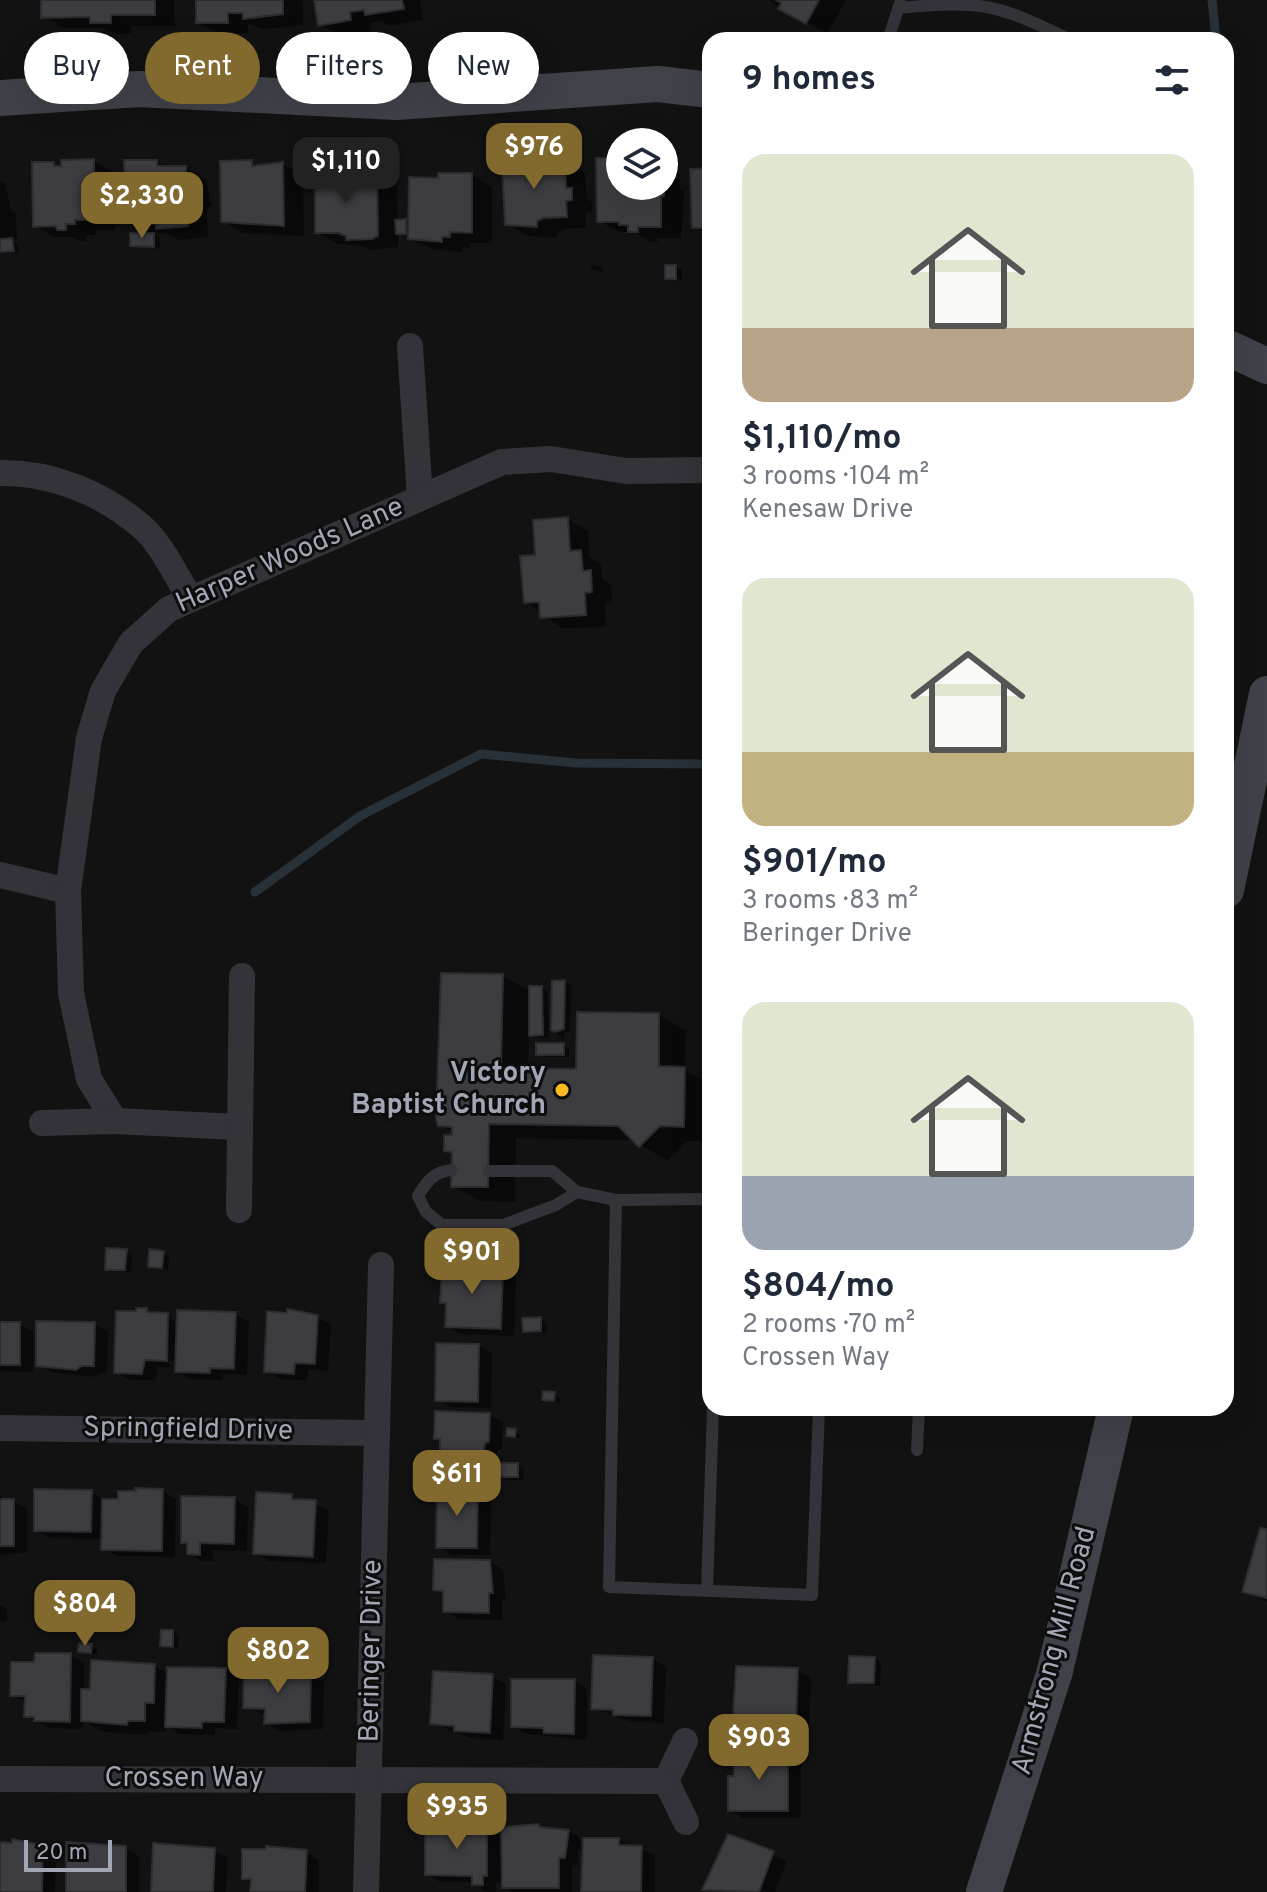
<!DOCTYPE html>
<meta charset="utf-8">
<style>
:root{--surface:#fff;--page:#f6f6f7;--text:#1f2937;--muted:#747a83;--accent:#826a2e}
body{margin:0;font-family:Overpass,sans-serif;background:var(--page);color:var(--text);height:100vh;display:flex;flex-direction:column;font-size:30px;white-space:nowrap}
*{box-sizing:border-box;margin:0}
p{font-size:26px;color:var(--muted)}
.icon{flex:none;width:44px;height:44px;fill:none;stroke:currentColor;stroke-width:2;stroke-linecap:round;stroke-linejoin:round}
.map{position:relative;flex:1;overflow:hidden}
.panel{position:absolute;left:702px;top:32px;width:532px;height:1384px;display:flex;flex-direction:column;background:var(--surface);border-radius:24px;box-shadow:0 8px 32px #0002}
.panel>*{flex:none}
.banner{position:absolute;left:24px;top:32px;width:558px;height:72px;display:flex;gap:16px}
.fabs{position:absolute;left:606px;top:128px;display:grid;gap:16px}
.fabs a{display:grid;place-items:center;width:72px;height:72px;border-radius:50%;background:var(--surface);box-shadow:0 8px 32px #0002;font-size:40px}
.scale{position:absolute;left:24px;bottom:20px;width:88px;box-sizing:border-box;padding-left:8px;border:4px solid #a2a7b5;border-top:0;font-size:22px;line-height:28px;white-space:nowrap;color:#a2a7b5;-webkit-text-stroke:6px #0d0d0e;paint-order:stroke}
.price{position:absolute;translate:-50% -68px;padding:0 18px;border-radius:16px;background:var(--accent);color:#fff;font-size:26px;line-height:52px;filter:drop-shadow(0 2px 4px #0008)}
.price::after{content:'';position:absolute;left:50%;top:48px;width:24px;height:18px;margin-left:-12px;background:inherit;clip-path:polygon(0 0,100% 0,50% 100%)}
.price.active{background:#222;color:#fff}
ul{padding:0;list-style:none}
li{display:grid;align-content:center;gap:16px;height:424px;padding:0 40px}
li span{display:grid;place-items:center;height:248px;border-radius:24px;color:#555}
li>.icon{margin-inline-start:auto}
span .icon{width:144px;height:144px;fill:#fffc;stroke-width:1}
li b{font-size:34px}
h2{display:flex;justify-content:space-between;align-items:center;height:96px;padding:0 40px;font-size:34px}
.pill{padding:0 28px;border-radius:36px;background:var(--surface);box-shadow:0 8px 32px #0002;font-size:28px;line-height:72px}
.pill.active{background:var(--accent);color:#fff}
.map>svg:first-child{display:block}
.shadow{fill:#0007}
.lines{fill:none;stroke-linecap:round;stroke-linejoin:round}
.stream{stroke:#283038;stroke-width:9}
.building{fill:#3c3c41;stroke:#2c2c30;stroke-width:2}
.lane{stroke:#333339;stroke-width:12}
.street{stroke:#333339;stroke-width:26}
.secondary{stroke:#404249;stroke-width:36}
.poi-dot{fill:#fbb922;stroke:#0d0d0e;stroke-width:3}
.labels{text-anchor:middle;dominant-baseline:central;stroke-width:6;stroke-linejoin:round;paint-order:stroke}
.street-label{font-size:28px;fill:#a2a7b5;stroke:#0d0d0e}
.poi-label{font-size:28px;font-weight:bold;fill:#a2a7b5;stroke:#0d0d0e;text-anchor:end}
</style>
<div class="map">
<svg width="1267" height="1892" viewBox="0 0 1267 1892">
<rect width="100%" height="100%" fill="#121213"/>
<g class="shadow">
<polygon points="43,0 174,0 175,26 130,26 131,34 113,33 103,28 64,28 43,16"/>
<polygon points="198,0 303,0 303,25 265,29 248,24 248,33 218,34 198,22"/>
<polygon points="316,0 420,0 423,20 388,26 380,21 370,23 371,31 341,36 320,25"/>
<polygon points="768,0 846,0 827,34"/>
<polygon points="618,160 620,186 664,186 664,171 680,180 680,189 684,192 681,238 657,238 658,242 651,242 634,232 620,232 599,221"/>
<polygon points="93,161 114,173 114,186 120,189 120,201 114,201 115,230 95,231 95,235 86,235 86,241 79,241 72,237 55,237 35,226 54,164 60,168"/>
<polygon points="523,161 531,166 565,161 585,173 586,198 592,202 592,211 586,212 586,228 564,229 557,233 557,238 528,236 507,224"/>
<polygon points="157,162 168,168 186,168 206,180 212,207 207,207 208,237 178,240 168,234 148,232 160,238 160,249 132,245 153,235 127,220"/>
<polygon points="251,162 263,169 262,164 283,164 303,176 304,236 243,233 223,221"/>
<polygon points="710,170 710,236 694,227"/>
<polygon points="347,172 356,178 377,175 397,187 398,222 410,224 411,179 472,175 492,187 492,243 470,243 470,248 462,247 462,252 431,249 398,233 398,247 369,250 361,246 338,244 317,232"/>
<polygon points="0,180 5,183 11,210 16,213 17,239 12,240 18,244 19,253 0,253"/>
<polygon points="591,264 603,268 603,272 591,269"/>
<polygon points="675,267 682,270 682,281 667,278"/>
<polygon points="567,519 588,531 589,557 601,564 602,579 611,584 612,603 605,603 606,626 563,629 526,602 537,556"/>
<polygon points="503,976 531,992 542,988 548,992 549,1038 537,1038 529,1033 528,1070 578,1071 659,1015 686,1031 685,1070 710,1084 710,1141 687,1141 667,1161 634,1140 516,1138 515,1202 480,1201 453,1186 454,1155 446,1150 454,1133 440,1125"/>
<polygon points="565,982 571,986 570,1032 565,1032 564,1041 553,1029"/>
<polygon points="563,1045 569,1049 569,1057 544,1057 538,1054"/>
<polygon points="126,1251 132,1254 131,1272 107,1269"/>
<polygon points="163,1253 169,1256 168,1270 150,1265"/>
<polygon points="502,1269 516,1277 514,1336 460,1334 447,1326 448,1305 442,1302"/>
<polygon points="147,1310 179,1322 235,1314 249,1322 247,1375 223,1374 223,1380 190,1379 177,1371 177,1364 159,1354 157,1358 174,1367 158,1367 155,1380 130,1380 116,1372"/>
<polygon points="294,1312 317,1317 331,1324 328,1371 308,1369 307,1381 280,1379 266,1371 269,1313"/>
<polygon points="540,1319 546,1322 547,1333 525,1331"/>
<polygon points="0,1324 20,1324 33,1332 33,1372 0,1371"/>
<polygon points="94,1324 108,1332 107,1372 91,1377 51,1372 38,1364"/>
<polygon points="479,1346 492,1354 491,1408 450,1407 437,1399"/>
<polygon points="554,1394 560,1398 560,1403 544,1399"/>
<polygon points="490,1415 503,1423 502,1449 498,1449 497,1458 501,1465 524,1468 523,1480 506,1480 500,1476 500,1471 455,1470 442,1462 442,1442 436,1438"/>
<polygon points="515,1431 521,1435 520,1439 508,1434"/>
<polygon points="162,1491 176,1499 175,1557 117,1556 103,1548 103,1539 49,1538 36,1530 91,1492 105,1500 120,1501"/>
<polygon points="478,1491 491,1498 490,1555 451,1555 438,1547"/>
<polygon points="0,1494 5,1501 14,1501 27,1509 27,1552 0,1555"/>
<polygon points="291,1496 329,1510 326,1563 268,1561 255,1553"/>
<polygon points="234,1499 248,1507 247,1551 213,1550 213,1561 202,1561 189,1553 189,1546 183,1542"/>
<polygon points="1267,1531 1267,1601 1244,1591"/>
<polygon points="490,1562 503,1570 506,1599 502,1599 502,1620 458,1619 445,1611 445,1595 435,1589"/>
<polygon points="0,1605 7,1609 7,1621 0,1621"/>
<polygon points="173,1632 179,1636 178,1649 162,1645"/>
<polygon points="91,1646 97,1649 97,1655 80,1651"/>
<polygon points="71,1655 84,1663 84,1691 92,1691 154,1666 169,1674 226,1670 239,1678 237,1729 215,1728 215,1735 180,1734 165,1725 165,1732 148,1731 147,1735 103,1732 83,1720 83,1729 49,1728 26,1716 27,1703 12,1695 36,1664"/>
<polygon points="653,1659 666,1667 664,1723 629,1721 593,1708"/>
<polygon points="875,1659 881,1662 880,1686 850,1681"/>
<polygon points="798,1670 811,1678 809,1731 770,1729 770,1740 748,1739 734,1732"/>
<polygon points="311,1675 324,1682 323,1729 279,1731 266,1723 266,1715 245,1707"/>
<polygon points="492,1676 506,1684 503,1740 470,1738 432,1723"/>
<polygon points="574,1681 587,1689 587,1740 527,1734 513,1726"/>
<polygon points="787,1754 801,1762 801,1818 743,1818 730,1810"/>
<polygon points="487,1826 503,1835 539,1826 566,1829 579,1837 582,1850 578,1850 578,1865 572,1865 572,1892 512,1892 504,1887 504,1882 496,1883 496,1892 487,1892 474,1882 440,1882 427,1874"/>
<polygon points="729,1836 787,1861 775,1892 704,1889"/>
<polygon points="619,1840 655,1855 655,1892 583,1892"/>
<polygon points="26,1841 56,1855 55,1892 0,1892 0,1843"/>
<polygon points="68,1844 101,1844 108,1848 126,1848 139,1856 139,1892 68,1892"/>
<polygon points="214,1850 227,1858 226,1892 153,1892"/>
<polygon points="306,1852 319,1860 319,1892 252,1892 253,1883 244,1878"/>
</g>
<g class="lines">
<g class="stream">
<polyline points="1212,0 1216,40"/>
<polyline points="255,892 360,816 481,754 576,763 710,764"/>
</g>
</g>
<g class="building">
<polygon points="41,0 155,0 155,15 111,15 111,23 90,23 90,17 41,18"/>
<polygon points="196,0 283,0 283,14 243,19 243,13 228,13 228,23 196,23"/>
<polygon points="314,0 402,0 404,9 365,15 364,10 350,12 351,20 318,26"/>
<polygon points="776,0 819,0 806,24 778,9 781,3"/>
<polygon points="596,158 618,158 620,186 664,186 664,178 664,196 661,197 661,227 638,227 638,232 628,232 628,225 619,225 619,222 597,222"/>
<polygon points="94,159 94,175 100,175 100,191 94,191 95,220 75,220 75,224 66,224 66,230 57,230 56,226 33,227 32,162 54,162 54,166 61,166 61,160"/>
<polygon points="524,159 524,164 532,164 531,160 565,159 566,188 572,188 572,200 566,201 567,217 543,218 537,221 537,227 505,225 502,160"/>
<polygon points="124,160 157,160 157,166 186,166 186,181 192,180 193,196 187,196 188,226 156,229 156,224 148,224 148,221 125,221"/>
<polygon points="252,160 252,166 283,162 284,226 221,222 220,161"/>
<polygon points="710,168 710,228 692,228 690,169"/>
<polygon points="347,170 348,177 377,173 378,236 372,239 346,240 346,236 338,233 315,233 315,171"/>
<polygon points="438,173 472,173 472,233 450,232 450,237 442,237 442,242 408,239 409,177 438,178"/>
<polygon points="406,219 406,234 396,234 395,220"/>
<polygon points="130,233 154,233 154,247 130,246"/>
<polygon points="12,238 14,251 0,252 0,239"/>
<rect x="665" y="265" width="11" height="14"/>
<polygon points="568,517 570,551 581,550 583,571 591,570 592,592 585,593 586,615 540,618 539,602 524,603 520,556 535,555 533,520"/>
<polygon points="441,973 503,974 501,1068 576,1069 577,1012 659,1013 659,1066 685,1067 684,1127 660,1126 639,1147 618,1126 489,1124 488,1187 451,1187 452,1152 444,1151 444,1135 452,1135 452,1127 438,1126 436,1119"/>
<polygon points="565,980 564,1029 555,1032 551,1030 552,981"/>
<polygon points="529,986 542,986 543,1035 529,1036"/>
<rect x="536" y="1043" width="28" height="12"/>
<polygon points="106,1248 127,1249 125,1270 105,1270"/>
<polygon points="149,1249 164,1251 162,1268 148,1267"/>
<polygon points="442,1265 503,1267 501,1329 445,1327 446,1303 440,1303"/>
<polygon points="136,1308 147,1308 147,1312 168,1313 167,1361 145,1360 142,1374 114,1373 116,1311 136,1311"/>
<polygon points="287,1309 318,1315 315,1364 295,1363 294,1374 264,1372 267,1311 287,1313"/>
<polygon points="177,1310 236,1312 234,1369 210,1368 210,1373 175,1372"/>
<polygon points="541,1317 541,1331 523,1332 522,1318"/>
<polygon points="36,1321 95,1322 94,1366 82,1366 76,1370 36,1366"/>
<rect x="0" y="1322" width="20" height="43"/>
<polygon points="436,1343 479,1344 478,1402 435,1401"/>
<polygon points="543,1391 555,1392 554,1401 542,1400"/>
<polygon points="435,1411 490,1413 489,1442 485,1443 484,1451 488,1451 488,1465 440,1463 440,1439 434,1439"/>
<polygon points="507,1428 516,1429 515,1437 506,1436"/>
<polygon points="499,1463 518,1463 518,1477 498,1477"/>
<polygon points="135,1488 163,1489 162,1551 101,1550 102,1499 118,1499 118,1491 136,1491"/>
<polygon points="34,1489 92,1490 91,1532 34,1531"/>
<polygon points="437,1489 478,1489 477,1548 436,1548"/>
<polygon points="256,1492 292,1494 292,1499 316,1500 313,1557 253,1554"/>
<polygon points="181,1496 235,1497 234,1544 200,1543 200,1555 187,1554 187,1543 181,1543"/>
<rect x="0" y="1499" width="14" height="47"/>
<polygon points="1260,1528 1267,1529 1267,1598 1242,1592"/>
<polygon points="434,1559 490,1560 493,1593 489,1593 489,1613 443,1612 443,1591 433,1590"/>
<polygon points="161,1630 173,1630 173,1647 160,1646"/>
<polygon points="79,1643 92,1644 91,1653 78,1652"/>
<polygon points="35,1653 71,1653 70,1722 34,1721 34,1717 24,1717 25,1696 10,1696 11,1662 34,1662"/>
<polygon points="593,1655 653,1657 651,1716 613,1715 613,1710 591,1709"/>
<polygon points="849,1656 875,1657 874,1683 848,1683"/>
<polygon points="91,1660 155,1664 154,1703 145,1703 145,1721 128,1721 127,1725 81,1721 81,1689 90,1689"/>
<polygon points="736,1666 798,1668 796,1724 757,1723 757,1734 732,1733"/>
<polygon points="167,1667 226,1668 224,1722 202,1722 202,1728 165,1727"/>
<polygon points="244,1668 311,1673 310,1722 264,1724 265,1709 243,1708"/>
<polygon points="433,1671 493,1674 490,1733 454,1731 454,1726 430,1724"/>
<polygon points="511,1679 575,1679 574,1734 544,1733 543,1728 511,1727"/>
<polygon points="734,1752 788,1752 788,1811 728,1811 728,1776 734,1776"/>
<polygon points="460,1824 487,1824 487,1876 483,1876 483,1885 472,1885 472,1876 425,1875 425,1826"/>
<polygon points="539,1824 539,1827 569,1830 565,1858 559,1858 559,1888 502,1888 501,1827"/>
<polygon points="728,1834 774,1851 759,1892 702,1890"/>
<polygon points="583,1838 619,1838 619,1845 642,1846 641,1892 581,1892"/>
<polygon points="12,1839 43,1845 42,1892 0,1892 0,1842 12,1843"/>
<polygon points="66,1842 126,1846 126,1892 66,1892"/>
<polygon points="153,1843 215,1848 213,1892 151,1892"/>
<polygon points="266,1846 307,1850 305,1892 250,1892 251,1879 242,1879 242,1849 266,1849"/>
</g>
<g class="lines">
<g class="lane">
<path d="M899,8C982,0 997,4 1071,40"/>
<polyline points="888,40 900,3"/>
<path d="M452,1170C435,1171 426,1182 418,1196L426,1212L442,1225H503L556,1205L577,1192"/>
<polyline points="489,1171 552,1171 577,1192 616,1200 710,1199"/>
<polyline points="616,1200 609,1587 812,1595 819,1408"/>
<polyline points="917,1450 919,1408"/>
<polyline points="707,1591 713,1408"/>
</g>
<g class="street">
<polyline points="410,346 420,498"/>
<path d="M0,473C51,472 103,493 142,527C162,544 176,577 191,599"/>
<polyline points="0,875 68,891"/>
<polyline points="115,1121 89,1079 71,993 68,891 89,738 103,691 131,643 169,609 502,462 551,459 626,471 710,470"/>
<polyline points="42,1123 115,1121 238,1127"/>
<polyline points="239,1210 242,976"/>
<polyline points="0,1428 376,1433"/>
<polyline points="685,1741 666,1781 686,1822"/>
<polyline points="0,1779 666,1781"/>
<polyline points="366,1892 381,1265"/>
</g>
<g class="secondary">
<polyline points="0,98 139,89 396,102 658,84 710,90"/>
<polyline points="1226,347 1267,366"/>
<polyline points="1226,890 1267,694"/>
<polyline points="984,1892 1055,1671 1116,1408"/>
</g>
</g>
<circle class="poi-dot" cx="562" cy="1090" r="8"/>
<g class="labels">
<g class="street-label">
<text transform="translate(290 556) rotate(-24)">Harper Woods Lane</text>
<text transform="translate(188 1430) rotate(1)">Springfield Drive</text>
<text transform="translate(372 1651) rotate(-89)">Beringer Drive</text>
<text transform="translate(1055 1651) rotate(-75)">Armstrong Mill Road</text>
<text x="184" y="1779">Crossen Way</text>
</g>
<g class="poi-label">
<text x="546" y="1074">Victory<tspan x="546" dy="32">Baptist Church</tspan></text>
</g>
</g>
</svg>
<div class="fabs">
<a><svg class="icon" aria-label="layers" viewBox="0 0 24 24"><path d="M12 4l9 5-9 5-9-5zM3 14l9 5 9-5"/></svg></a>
</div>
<div class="scale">20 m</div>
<b class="price" style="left:534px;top:191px">$976</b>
<b class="price active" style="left:346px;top:205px">$1,110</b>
<b class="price" style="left:142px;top:240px">$2,330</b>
<b class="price" style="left:472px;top:1296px">$901</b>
<b class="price" style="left:457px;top:1518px">$611</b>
<b class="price" style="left:85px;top:1648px">$804</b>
<b class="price" style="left:278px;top:1695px">$802</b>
<b class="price" style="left:759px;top:1782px">$903</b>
<b class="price" style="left:457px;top:1851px">$935</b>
<div class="banner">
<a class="pill">Buy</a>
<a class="pill active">Rent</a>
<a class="pill">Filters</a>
<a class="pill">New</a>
</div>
<section class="panel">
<h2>9 homes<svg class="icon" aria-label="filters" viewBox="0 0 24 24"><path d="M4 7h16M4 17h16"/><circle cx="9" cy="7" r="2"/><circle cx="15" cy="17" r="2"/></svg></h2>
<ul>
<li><span style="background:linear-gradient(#dfe7d0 70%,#b9a48a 0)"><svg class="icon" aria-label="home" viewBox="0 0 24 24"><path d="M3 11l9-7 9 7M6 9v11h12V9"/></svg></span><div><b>$1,110/mo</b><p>3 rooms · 104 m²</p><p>Kenesaw Drive</p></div></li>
<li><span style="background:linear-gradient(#dfe7d0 70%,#c2b280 0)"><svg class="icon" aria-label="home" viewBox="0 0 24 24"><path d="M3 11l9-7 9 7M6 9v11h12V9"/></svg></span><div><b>$901/mo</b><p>3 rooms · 83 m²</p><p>Beringer Drive</p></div></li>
<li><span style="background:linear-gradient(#dfe7d0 70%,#9aa5b1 0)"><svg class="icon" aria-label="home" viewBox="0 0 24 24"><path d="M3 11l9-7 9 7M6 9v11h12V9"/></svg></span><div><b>$804/mo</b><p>2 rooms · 70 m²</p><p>Crossen Way</p></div></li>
</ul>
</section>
</div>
